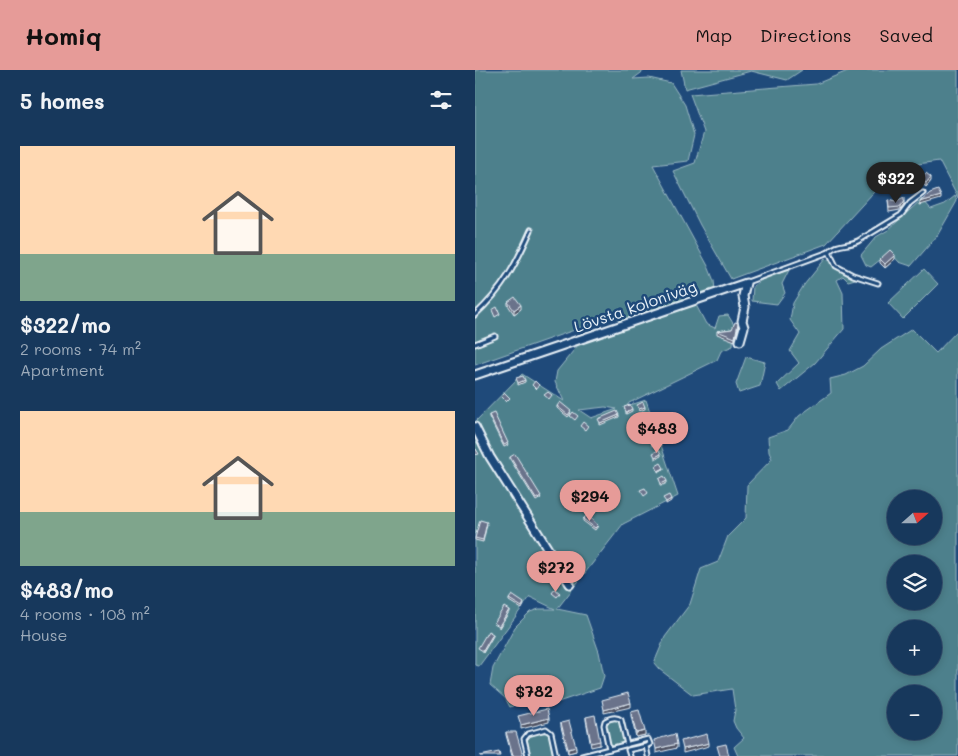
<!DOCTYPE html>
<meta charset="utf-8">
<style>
:root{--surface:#17385c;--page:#203f62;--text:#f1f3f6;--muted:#9eacbb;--line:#365272;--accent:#e69b98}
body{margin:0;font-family:Mali,sans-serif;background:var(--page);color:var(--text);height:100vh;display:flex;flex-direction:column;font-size:19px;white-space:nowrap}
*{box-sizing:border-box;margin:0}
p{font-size:16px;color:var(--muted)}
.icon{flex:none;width:28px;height:28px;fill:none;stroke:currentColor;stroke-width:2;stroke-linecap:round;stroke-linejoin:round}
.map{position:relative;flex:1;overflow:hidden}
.side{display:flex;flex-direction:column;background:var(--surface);width:475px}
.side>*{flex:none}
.needle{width:32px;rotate:69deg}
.fabs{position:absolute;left:412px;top:420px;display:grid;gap:10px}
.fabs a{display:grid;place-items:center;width:55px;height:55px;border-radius:50%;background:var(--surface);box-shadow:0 2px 8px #0003,0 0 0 1px var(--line);font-size:25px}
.price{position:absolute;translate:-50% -42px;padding:0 11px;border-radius:18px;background:var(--accent);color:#111;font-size:16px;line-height:32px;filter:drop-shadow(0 1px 2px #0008)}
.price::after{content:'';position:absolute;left:50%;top:30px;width:15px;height:11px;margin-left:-8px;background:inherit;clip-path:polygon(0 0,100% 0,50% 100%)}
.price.on{background:#222;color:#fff}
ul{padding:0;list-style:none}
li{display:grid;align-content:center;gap:10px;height:265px;padding:0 20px}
li span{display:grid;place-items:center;height:155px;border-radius:0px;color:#555}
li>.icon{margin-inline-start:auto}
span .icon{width:90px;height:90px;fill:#fffc;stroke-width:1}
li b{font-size:21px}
h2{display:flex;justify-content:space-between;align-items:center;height:60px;padding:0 20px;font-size:21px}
header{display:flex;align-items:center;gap:30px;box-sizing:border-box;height:70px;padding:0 25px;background:var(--accent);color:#111}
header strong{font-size:24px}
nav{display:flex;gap:28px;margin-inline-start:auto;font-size:18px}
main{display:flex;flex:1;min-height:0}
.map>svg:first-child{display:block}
.green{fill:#4d808c;stroke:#9ab8c2;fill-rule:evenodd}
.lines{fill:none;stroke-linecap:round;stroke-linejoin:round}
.service-casing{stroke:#e8f1f8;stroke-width:7}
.minor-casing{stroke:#e8f1f8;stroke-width:11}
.service{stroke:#1f4a7a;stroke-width:3}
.minor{stroke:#1f4a7a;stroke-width:7}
.wall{fill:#5c6378;stroke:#e8f1f8}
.shaded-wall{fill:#4b5061;stroke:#e8f1f8}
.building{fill:#6b738b;stroke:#e8f1f8}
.labels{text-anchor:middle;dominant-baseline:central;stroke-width:5;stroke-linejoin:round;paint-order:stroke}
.street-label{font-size:16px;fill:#e8f1f8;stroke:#1f4a7a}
</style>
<header>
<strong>Homiq</strong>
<nav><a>Map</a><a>Directions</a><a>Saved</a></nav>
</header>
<main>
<section class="side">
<h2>5 homes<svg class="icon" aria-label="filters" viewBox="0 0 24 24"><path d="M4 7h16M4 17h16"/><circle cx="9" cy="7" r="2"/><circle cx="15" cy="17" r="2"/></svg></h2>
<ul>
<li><span style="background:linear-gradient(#ffd9b3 70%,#7fa58c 0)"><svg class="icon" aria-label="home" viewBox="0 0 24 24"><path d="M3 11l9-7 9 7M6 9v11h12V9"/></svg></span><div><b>$322/mo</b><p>2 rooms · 74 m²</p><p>Apartment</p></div></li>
<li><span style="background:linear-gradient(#ffd9b3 65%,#7fa58c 0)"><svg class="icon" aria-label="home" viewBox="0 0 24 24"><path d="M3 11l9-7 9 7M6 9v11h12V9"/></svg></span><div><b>$483/mo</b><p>4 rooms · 108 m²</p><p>House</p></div></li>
</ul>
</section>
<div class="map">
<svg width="483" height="686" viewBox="0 0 483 686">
<rect width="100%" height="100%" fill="#1f4a7a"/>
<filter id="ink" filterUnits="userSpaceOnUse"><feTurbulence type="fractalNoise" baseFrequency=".02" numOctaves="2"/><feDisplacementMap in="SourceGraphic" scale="10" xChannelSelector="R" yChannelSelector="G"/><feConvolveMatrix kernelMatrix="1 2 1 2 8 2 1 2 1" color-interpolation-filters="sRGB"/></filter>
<g filter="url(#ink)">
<g class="green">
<path d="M0,0H170L158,9L174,8L196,13L210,35L219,65L213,91L178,95L233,196L239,211L240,220L211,230L221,235L231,254L240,258L244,246L253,245L259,255L258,276L246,281L242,290L154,333L152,336L171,330L203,426L148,454L82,539L111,545L124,582L129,606L125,618L77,634L60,627L35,637L30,628L15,615L18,598L40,557L55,542L64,539H80L55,527L4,596L0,595V352L47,304L89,331L80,312L82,301L103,275L197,240L200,233L144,252L142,245L0,295ZM130,337L142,339L116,348L104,340Z"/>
<polygon points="206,0 327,0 312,10 276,1 210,19"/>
<polygon points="375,0 483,0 483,128 464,91 422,97 351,174 256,209 225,155 198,101 220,93 229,62 215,24 341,14"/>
<polygon points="480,126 482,131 462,166 436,196 424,192 415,182 396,197 391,195 386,185 401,167 413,160 447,129 456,139 470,134"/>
<polygon points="350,189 361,192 368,203 378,202 384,208 373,211 368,206 362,210 368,223 369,259 340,293 306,321 302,314 324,293 315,281 325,264 315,250 318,233 329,215"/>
<polygon points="449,199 463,214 428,249 413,233"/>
<polygon points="314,200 307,214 310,223 302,234 277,231 278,216 291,207"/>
<path d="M437,259L461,283L483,260V686H263L259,677L269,668L261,658L258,651L260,640L257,619L218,625L184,599L179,593L190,567L215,534L226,499L243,492L253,466L271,448L272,415L297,389L294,382L293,367L313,360L324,346L356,323L355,309L371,305L388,296L406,279ZM421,429H459V466H421ZM421,494H459V531H421ZM421,559H459V596H421ZM421,624H459V661H421Z"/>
<polygon points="271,287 290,292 285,316 264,323 261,314"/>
<polygon points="139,649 145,650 150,670 147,675 141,676 134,673 131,653"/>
<polygon points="68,663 74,664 78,686 56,686 52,669 57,665"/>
</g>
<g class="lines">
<g class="service-casing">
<g id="service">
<polyline points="354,182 361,196 378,205 403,213"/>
<path d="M272,212L354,182C361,173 373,176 383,171L426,145L435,133L448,123"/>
<path d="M0,245C29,218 40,196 56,160"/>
<polyline points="0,274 20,266"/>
<path d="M134,679L129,655L130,651C135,648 141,646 146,650L152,675"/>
<polyline points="53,686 49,669 53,664 71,659 76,663 81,686"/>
<polyline points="107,686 173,669 175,674 171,676"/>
<polyline points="155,686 153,680 171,676 173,686"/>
</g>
</g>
<g class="minor-casing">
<g id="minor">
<polyline points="0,305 271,213 268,226 270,237 267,251 269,257 265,271"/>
<polyline points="0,357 15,387 95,514"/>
</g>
</g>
<use href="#service" class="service"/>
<use href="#minor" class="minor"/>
</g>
<g class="wall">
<polygon points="446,110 456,111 451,117 446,113"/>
<polygon points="413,130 429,135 425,140 414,142"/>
<polygon points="405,189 420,189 410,198 405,193"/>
<polygon points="33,232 46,239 39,244 33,235"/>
<polygon points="263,257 260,271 242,264 242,261 257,259"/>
<polygon points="82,336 96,343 93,347 82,338"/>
<polygon points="14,345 33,375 29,377 14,347"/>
<polygon points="35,387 66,428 61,431 35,389"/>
<polygon points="108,449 123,456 120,460 108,451"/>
<polygon points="12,454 8,472 0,470 0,468"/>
<polygon points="34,529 49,535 47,539 34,531"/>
<polygon points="156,642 170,665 161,667 156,646"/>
<polygon points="111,647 125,671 125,675 116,677 111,650"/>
<polygon points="86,653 101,681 93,683 86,657"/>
<polygon points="31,662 48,686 37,686 31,665"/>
</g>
<g class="shaded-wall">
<polygon points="456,107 456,111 451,117 451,113"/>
<polygon points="466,126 466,129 445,135 445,132"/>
<polygon points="429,131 429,135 425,140 425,137"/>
<polygon points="420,185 420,189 410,198 410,194"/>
<polygon points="46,235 46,239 39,244 39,240"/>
<polygon points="263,253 263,257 260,271 260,268"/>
<polygon points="50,310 50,312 43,315 43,313"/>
<polygon points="170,337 170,339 164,341 164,339"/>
<polygon points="157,339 157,341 151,344 151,342"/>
<polygon points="144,345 144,347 125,355 125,353"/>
<polygon points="183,371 183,373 177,376 177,374"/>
<polygon points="186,384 186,386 180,389 180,387"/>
<polygon points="189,398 189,399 183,402 183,401"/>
<polygon points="192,411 192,413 186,416 186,414"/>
<polygon points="196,429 196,431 191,434 191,432"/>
<polygon points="34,540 34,542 24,558 24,556"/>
<polygon points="18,564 18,566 8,583 8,581"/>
<polygon points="156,633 156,637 129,643 129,640"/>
<polygon points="74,648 74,652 46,659 46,655"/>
<polygon points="170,661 170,665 161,667 161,663"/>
<polygon points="234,673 234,676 208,683 208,679"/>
<polygon points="202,674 202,678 181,683 181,679"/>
<polygon points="101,677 101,681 93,683 93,679"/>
</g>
<g class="building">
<polygon points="451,103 456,107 451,113 446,110"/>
<polygon points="463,120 466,126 445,132 455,123"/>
<polygon points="429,128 429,131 425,137 414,138 413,130 421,132"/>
<polygon points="415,180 420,185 410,194 405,189"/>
<polygon points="40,227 46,235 39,240 33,232"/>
<polygon points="22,237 25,244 20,247 17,240"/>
<polygon points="260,252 263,253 260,268 242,261 257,259"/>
<polygon points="48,306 50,310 43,313 41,308"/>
<polygon points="60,311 64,315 61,319 57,315"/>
<polygon points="73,322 77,325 74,329 69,325"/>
<polygon points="30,323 35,328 31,332 26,327"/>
<polygon points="85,332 96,341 93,345 82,336"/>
<polygon points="168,332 170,337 164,339 162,335"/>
<polygon points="155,335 157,339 151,342 149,337"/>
<polygon points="142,341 144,345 125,353 123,349"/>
<polygon points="98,342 103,346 100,350 95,346"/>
<polygon points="19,343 33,373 29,375 14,345"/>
<polygon points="108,352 113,356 110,360 105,356"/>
<polygon points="181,367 183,371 177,374 175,370"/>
<polygon points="1,379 4,384 0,385 0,380"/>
<polygon points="184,380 186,384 180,387 178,383"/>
<polygon points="40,384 66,426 61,429 35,387"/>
<polygon points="186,393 189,398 183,401 181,396"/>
<polygon points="189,406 192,411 186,414 184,409"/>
<polygon points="170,418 173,423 169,426 165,420"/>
<polygon points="194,425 196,429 191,432 188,428"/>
<polygon points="112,445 123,455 120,458 108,449"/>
<polygon points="5,450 12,452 8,470 0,468"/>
<polygon points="76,498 79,502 74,505 71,501"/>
<polygon points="80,519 85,523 82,527 77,523"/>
<polygon points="37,525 49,533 47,537 34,529"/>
<polygon points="29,537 34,540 24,556 19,553"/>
<polygon points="13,561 18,564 8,581 3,578"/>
<polygon points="153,623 156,633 129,640 127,630"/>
<polygon points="72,639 74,648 46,655 43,646"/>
<polygon points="164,640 170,661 161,663 156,642"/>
<polygon points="120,645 125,671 116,673 111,647"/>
<polygon points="94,651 101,677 93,679 86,653"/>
<polygon points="31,662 41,662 48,686 38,686"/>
<polygon points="200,664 202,674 181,679 179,670"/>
<polygon points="232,664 234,673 208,679 206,671"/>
<polygon points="251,674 254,686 245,686 242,676"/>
<polygon points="24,682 25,686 5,686"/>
</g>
</g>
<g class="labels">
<g class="street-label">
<text transform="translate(160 236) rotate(-19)">Lövsta koloniväg</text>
</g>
</g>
</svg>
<div class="fabs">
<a><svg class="needle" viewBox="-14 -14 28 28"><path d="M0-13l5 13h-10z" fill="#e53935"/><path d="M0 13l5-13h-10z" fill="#9eacbb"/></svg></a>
<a><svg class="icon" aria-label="layers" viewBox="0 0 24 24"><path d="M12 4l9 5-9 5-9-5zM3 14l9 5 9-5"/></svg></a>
<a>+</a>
<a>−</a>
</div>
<b class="price on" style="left:421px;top:134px">$322</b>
<b class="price" style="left:182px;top:384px">$483</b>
<b class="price" style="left:115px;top:452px">$294</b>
<b class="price" style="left:81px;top:523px">$272</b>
<b class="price" style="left:59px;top:647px">$782</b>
</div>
</main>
